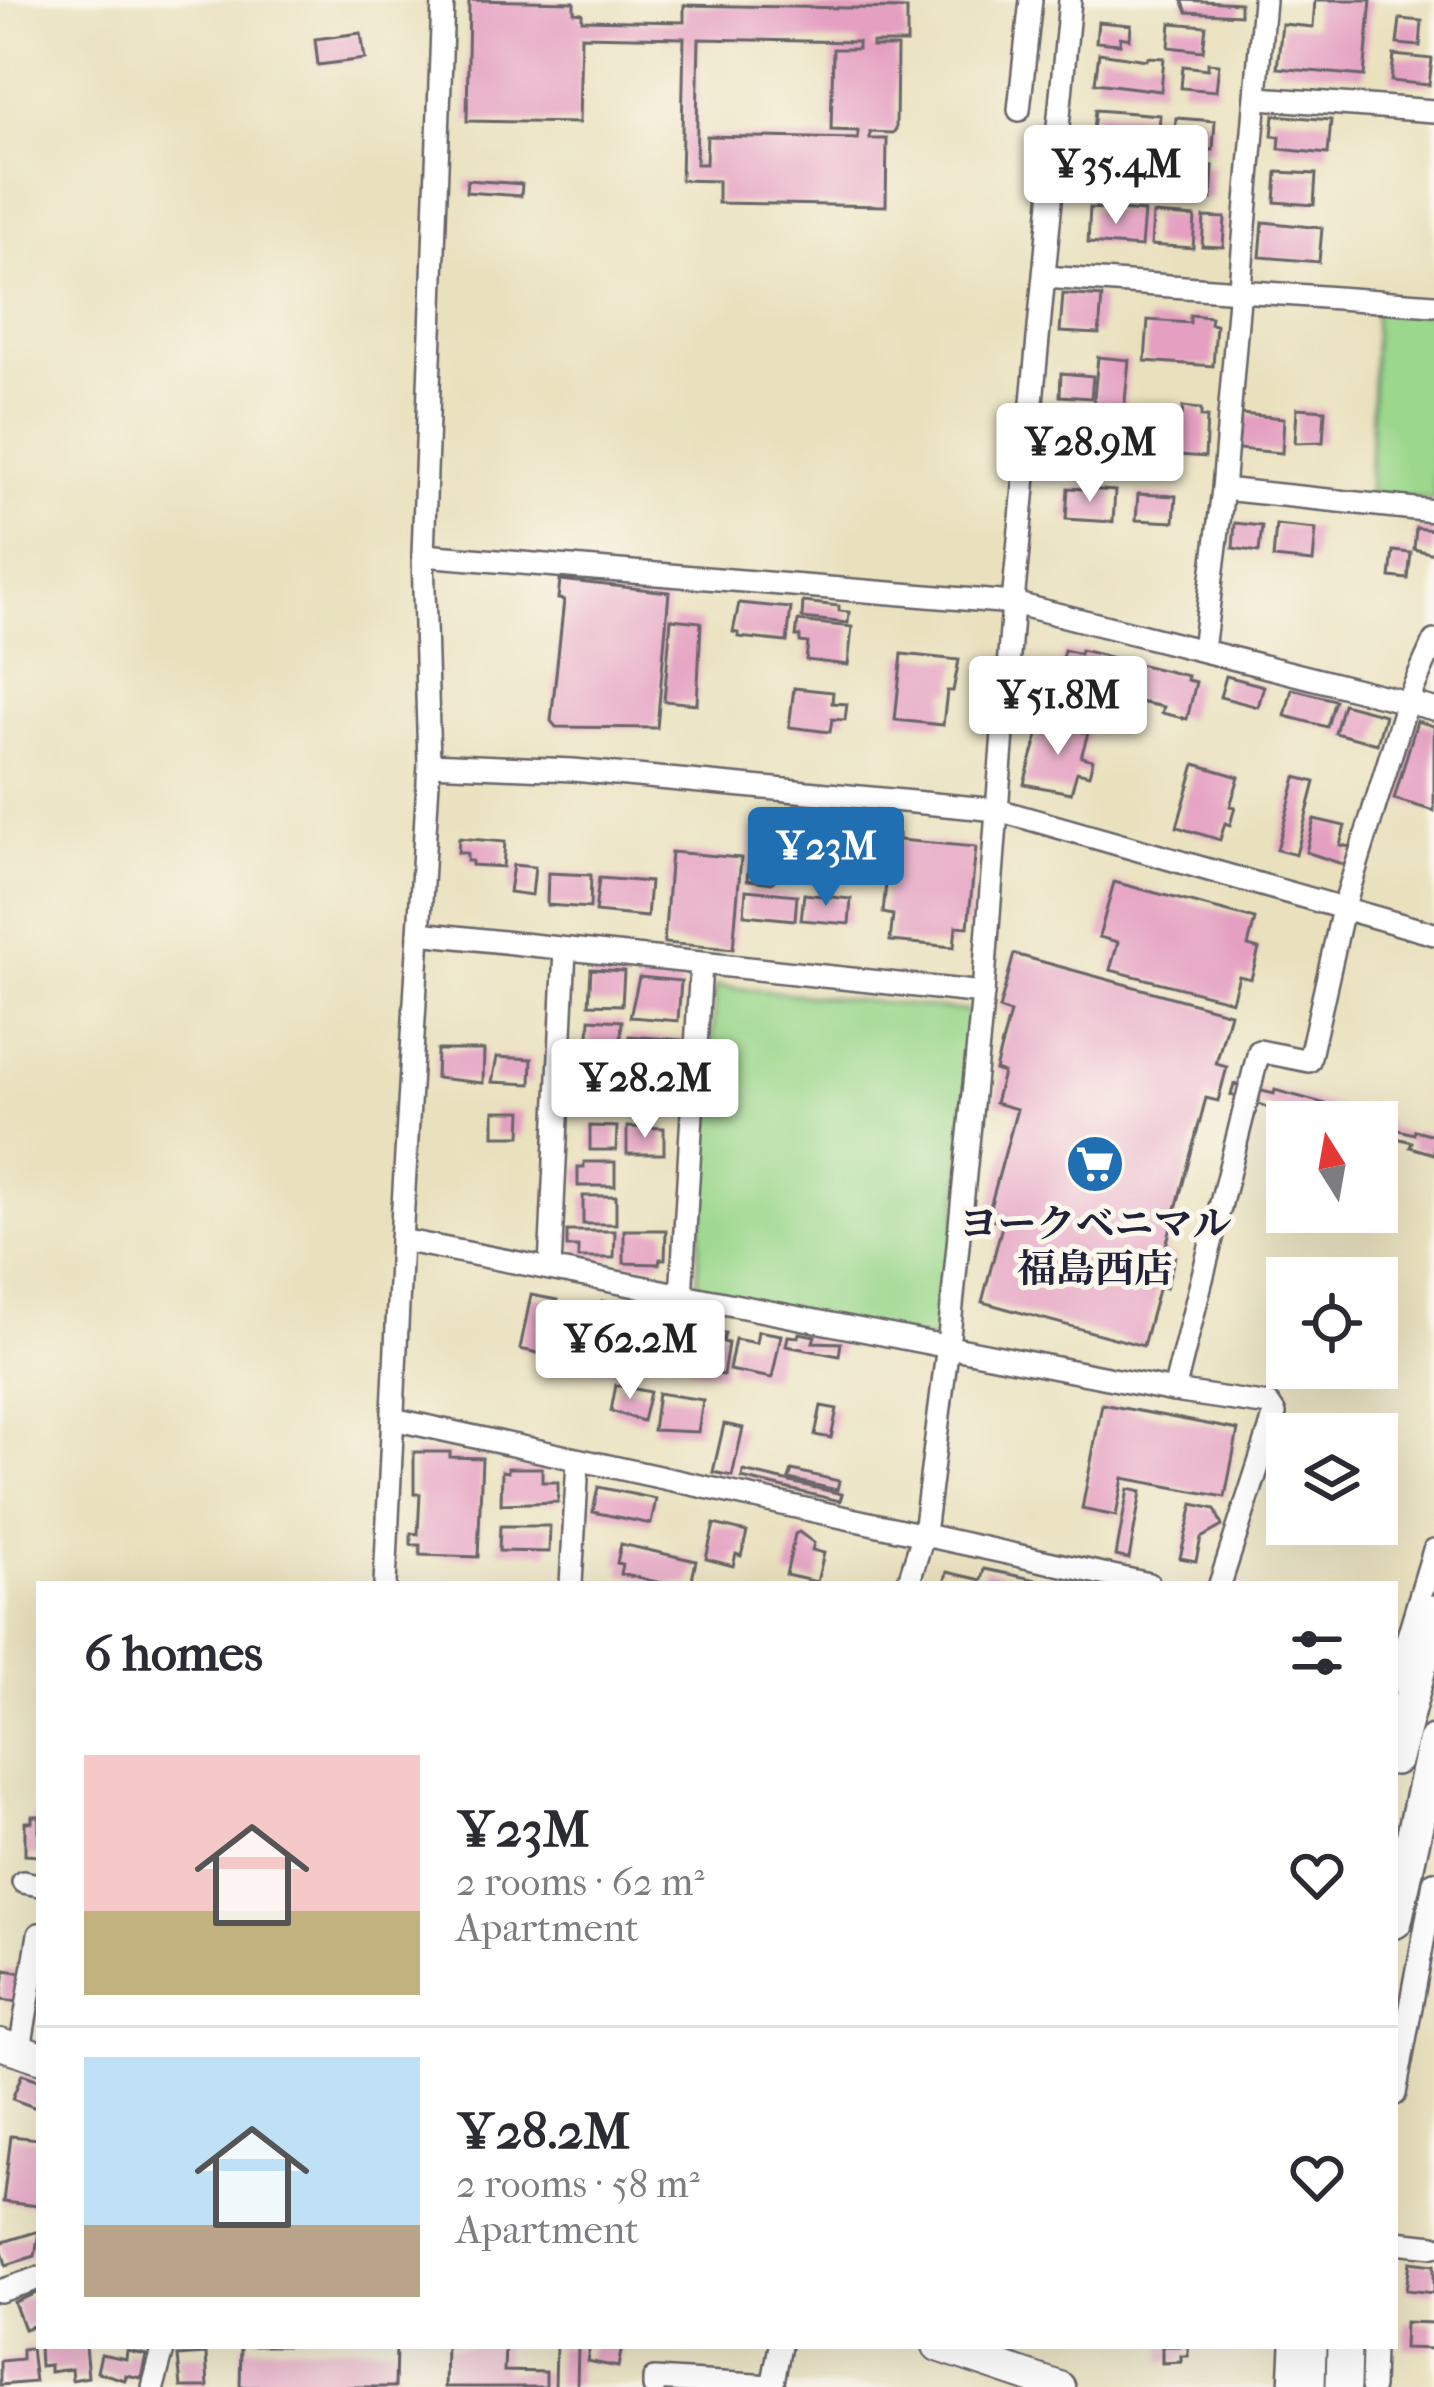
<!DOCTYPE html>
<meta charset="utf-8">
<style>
:root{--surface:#fff;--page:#f7f7f7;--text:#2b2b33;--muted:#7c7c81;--line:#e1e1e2;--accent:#1f6fb2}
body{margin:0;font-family:"IM FELL French Canon","Noto Serif JP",serif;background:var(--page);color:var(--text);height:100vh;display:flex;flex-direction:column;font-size:45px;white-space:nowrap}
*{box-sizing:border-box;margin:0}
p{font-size:39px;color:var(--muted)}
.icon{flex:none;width:66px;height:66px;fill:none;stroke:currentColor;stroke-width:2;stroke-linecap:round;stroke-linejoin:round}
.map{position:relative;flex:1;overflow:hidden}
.side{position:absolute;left:36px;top:1581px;width:1362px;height:768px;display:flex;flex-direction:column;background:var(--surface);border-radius:0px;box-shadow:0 12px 48px #0002}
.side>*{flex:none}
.needle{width:78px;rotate:349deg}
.tools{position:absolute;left:1266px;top:1101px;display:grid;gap:24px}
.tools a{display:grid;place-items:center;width:132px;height:132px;border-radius:0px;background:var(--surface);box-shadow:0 12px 48px #0002;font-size:60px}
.price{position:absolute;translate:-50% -102px;padding:0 27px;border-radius:12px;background:#fff;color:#222;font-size:39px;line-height:78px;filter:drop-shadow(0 3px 6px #0008)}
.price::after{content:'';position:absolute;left:50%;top:72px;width:36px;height:27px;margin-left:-18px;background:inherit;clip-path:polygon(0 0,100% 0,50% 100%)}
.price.selected{background:var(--accent);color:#fff}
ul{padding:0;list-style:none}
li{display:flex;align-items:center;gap:36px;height:300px;padding:0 48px}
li+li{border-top:3px solid var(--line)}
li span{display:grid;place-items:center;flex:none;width:336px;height:240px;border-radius:0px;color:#555}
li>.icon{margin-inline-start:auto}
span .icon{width:144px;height:144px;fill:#fffc;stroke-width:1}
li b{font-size:51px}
h2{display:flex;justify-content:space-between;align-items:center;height:144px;padding:0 48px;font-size:51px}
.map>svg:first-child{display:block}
.green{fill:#9bd78c;stroke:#5e7c64;stroke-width:3}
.building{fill:#e49fc1;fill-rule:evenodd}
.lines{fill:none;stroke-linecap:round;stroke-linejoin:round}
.minor-casing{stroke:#686569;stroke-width:26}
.secondary-casing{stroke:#686569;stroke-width:34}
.trunk-casing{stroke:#686569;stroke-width:38}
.minor{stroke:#fff;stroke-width:21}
.secondary{stroke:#fff;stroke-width:30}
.trunk{stroke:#fff;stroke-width:33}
.labels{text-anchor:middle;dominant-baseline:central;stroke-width:10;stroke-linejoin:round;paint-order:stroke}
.poi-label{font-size:39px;font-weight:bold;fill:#22223b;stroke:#fbf7ec}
</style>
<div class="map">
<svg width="1434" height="2387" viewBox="0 0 1434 2387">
<rect width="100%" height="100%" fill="#fbf7ec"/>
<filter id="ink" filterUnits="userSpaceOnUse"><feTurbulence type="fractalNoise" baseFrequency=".00833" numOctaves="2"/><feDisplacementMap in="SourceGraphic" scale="24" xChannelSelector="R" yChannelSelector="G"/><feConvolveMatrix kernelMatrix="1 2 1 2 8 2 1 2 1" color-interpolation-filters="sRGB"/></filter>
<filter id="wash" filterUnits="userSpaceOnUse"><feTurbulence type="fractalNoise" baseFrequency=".004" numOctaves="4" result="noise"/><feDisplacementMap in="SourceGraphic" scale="48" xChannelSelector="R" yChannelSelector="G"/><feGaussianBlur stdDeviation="2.7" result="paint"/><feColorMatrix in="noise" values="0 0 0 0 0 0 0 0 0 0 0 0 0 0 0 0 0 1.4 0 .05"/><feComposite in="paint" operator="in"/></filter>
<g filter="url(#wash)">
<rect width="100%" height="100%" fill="#e9e1be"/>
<g class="green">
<polygon points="1375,308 1434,313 1434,500 1369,493"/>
<polygon points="716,986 975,1012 945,1343 696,1298"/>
</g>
<g id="blocks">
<g class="building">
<path d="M469,0L574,2V12L582,13V20L684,22V5L907,9V43H872V47H897L896,129L893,133L870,132V139H887L886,206L718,203V181L681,180L684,38L581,36L579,123L467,121ZM699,39L858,42V49H833L831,130L858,131V139L707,136L706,164H696Z"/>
<polygon points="1182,0 1240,3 1240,15 1187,12"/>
<polygon points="1315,0 1371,0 1364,76 1277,68 1282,24 1313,27"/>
<polygon points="1400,19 1422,21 1420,46 1397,44"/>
<polygon points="1098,22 1131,25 1130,39 1120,37 1120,44 1096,42"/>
<polygon points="1171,23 1206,26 1203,51 1169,47"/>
<polygon points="361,33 365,59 318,65 315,39"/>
<polygon points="1099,53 1147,60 1148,57 1164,58 1161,91 1095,83"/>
<polygon points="1394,55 1432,59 1429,85 1391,81"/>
<polygon points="1208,63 1219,64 1216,91 1181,88 1183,66 1208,69"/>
<polygon points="1095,110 1160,115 1158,145 1092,141"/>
<polygon points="1274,115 1331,120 1328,154 1279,149 1280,137 1272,136"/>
<polygon points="1176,118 1215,121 1213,150 1174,147"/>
<polygon points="1091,158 1153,162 1151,193 1089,189"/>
<polygon points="1170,163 1213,166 1211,199 1168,197"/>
<polygon points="1277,172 1316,174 1314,205 1275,202"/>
<polygon points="467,180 522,184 521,196 466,192"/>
<polygon points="1090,208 1144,212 1141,247 1088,243"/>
<polygon points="1153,214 1195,217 1193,248 1151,245"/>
<polygon points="1204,217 1225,218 1223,247 1202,246"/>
<polygon points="1263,222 1322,228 1319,262 1260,257"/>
<polygon points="1063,294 1102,297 1099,334 1060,332"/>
<polygon points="1190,315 1211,317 1210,324 1216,325 1213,366 1145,361 1148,320 1190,323"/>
<polygon points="1098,357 1129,360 1124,411 1093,408"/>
<polygon points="1061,373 1093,376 1091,398 1060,396"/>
<polygon points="1183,407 1201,409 1201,417 1207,417 1205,457 1138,452 1141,412 1182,415"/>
<polygon points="1297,408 1325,410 1323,442 1295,443"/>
<polygon points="1241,414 1284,418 1282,453 1238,449"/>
<polygon points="1068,488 1115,491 1113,522 1066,519"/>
<polygon points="1138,494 1176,496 1174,522 1136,520"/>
<polygon points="1235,523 1262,526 1259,552 1233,548"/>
<polygon points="1276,525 1316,529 1313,562 1273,558"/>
<polygon points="1416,528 1434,530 1434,554 1414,549"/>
<polygon points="1393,551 1411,553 1408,579 1390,577"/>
<polygon points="560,580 669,592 657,728 556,727 551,721 564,600 558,599"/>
<polygon points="803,602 839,606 839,611 849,612 848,623 802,618"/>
<polygon points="739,603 791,608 787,642 738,637 738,633 733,632"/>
<polygon points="671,619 701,622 697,704 664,701"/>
<polygon points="798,621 852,627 848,665 806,660 808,643 800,642 800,636 796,636"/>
<polygon points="1064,650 1080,654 1081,650 1188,676 1187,680 1196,682 1187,719 1162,713 1164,707 1056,685"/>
<polygon points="902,654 959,660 953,691 947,691 943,725 895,720"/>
<polygon points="1226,676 1264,686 1258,707 1220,697"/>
<polygon points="794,688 833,692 832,703 847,704 845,720 832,719 830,732 789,727"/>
<polygon points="1292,689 1335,700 1327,727 1285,716"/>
<polygon points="1343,704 1385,715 1377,744 1335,733"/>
<polygon points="1042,721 1088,733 1081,757 1093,760 1089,775 1077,772 1071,793 1024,784"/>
<polygon points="1417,721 1434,726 1434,811 1394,799"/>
<polygon points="1195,764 1239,777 1230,806 1235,807 1230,825 1225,823 1220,840 1177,827"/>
<polygon points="1296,777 1315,782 1296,855 1277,850"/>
<polygon points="1314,819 1345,826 1340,845 1350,847 1345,865 1306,852"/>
<polygon points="752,829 797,833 794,858 772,883 747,880"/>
<polygon points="891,833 899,834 899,840 976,847 968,927 956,926 954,947 890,941 893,915 883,913"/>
<polygon points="459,838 505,842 503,867 472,865 472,861 467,861 467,853 458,853"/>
<polygon points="671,852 741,858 733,949 664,943"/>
<polygon points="513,865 535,867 532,895 509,892"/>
<polygon points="548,873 591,875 590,908 547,905"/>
<polygon points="599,878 650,882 647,917 595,912"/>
<polygon points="1114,882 1255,919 1248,946 1259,949 1251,979 1239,976 1232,1001 1110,970 1118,942 1099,937"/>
<polygon points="746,890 797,895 795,920 744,915"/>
<polygon points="804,894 851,899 849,924 801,920"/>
<polygon points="1014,954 1230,1013 1216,1064 1227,1067 1218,1101 1206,1098 1164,1253 1175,1256 1166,1288 1159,1286 1143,1346 982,1302 1003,1222 987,1218 1017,1109 995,1103 1003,1073 995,1070 1010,1013 999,1009"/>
<polygon points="591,969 624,971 622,1005 589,1004"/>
<polygon points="639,977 681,981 678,1021 630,1017"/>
<polygon points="590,1019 622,1021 620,1055 588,1054"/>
<polygon points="629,1036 681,1040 679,1076 627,1073"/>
<polygon points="437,1050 484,1050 483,1083 436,1078"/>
<polygon points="497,1057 532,1059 531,1084 492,1082"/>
<polygon points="587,1069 620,1070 619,1105 586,1104"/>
<polygon points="1234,1084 1274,1094 1275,1090 1389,1121 1387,1127 1414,1134 1415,1130 1434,1135 1434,1154 1410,1147 1412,1142 1385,1135 1384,1139 1377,1137 1377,1122 1321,1122 1270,1108 1231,1095"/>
<polygon points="494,1111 522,1111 521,1136 494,1136"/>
<polygon points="590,1126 617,1127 616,1150 590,1150"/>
<polygon points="627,1127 664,1128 664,1154 627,1154"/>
<polygon points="584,1162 615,1162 615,1186 578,1186 578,1167 584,1167"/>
<rect x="583" y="1196" width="33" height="28"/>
<polygon points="624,1230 666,1230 665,1259 660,1259 659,1264 624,1263"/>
<polygon points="567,1231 615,1231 614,1258 578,1258 578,1247 567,1247"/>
<polygon points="531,1295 557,1300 555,1307 560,1308 551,1356 520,1349"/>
<polygon points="602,1301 641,1307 637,1330 598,1324"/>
<polygon points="671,1316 685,1319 683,1326 689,1327 682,1361 650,1354 657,1321 669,1323"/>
<polygon points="706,1330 725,1333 723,1342 728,1343 723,1375 690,1369 696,1338 704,1339"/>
<polygon points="758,1331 781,1335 772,1378 729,1370 735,1339 756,1343"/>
<polygon points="799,1333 815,1336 813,1342 841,1343 839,1356 786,1346 788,1336 798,1337"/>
<polygon points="595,1339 635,1346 630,1375 590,1367"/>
<polygon points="616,1385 650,1392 643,1421 611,1411"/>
<polygon points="658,1393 703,1400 698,1432 653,1430"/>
<polygon points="1102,1404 1238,1430 1225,1497 1123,1478 1116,1516 1082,1509"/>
<polygon points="821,1406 837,1409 831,1438 815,1435"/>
<polygon points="724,1424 743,1428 732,1476 713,1472"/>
<polygon points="414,1452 450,1452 450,1457 482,1458 478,1557 420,1555 420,1545 411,1545 411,1533 418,1534 420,1494 414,1494"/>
<polygon points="508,1468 542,1468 542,1482 558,1482 558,1502 501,1504 502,1471 508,1472"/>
<polygon points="792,1470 839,1481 837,1490 789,1479"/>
<polygon points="743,1471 842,1494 840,1501 742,1478"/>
<polygon points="598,1487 656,1499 651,1524 593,1512"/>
<polygon points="1128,1489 1141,1492 1129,1559 1116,1556"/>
<polygon points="1193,1504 1215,1509 1222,1526 1201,1538 1196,1561 1180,1558"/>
<polygon points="714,1524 747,1532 741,1556 736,1554 733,1566 706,1559"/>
<polygon points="500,1526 550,1526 549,1552 499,1551"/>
<polygon points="799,1532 814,1543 812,1550 824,1553 817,1582 786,1575 795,1534"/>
<polygon points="621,1544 696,1561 691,1584 667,1584 620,1574 622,1564 617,1563"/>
<polygon points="984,1569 1037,1580 1036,1584 944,1584 947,1572 981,1580"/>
<polygon points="32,1816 39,1816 39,1856 25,1855 25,1822 32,1822"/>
<polygon points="5,1970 23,1973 18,2002 1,2000"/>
<polygon points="22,2074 39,2080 39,2109 12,2099"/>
<polygon points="11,2136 39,2139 39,2206 3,2202"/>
<polygon points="39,2231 35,2256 6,2265 0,2243"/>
<polygon points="1410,2262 1434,2265 1434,2293 1406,2290"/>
<polygon points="39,2292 39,2324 24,2329 14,2302"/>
<polygon points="1405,2322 1434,2323 1434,2349 1404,2348"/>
<polygon points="39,2346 85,2346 88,2377 72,2380 71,2369 50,2372 50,2365 40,2366"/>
<polygon points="241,2346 396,2346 395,2387 240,2387"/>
<polygon points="446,2346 505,2346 504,2371 546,2372 546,2387 445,2387"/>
<polygon points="556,2346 578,2346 577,2387 555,2387"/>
<polygon points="590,2346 622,2346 618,2367 587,2361"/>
<polygon points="1162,2346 1188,2346 1188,2356 1181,2356 1181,2362 1162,2363"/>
<polygon points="31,2348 35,2382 0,2385 0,2361 22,2359 22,2349"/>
<polygon points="127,2351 146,2355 141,2378 126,2375 125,2380 97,2372 101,2354 126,2359"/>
<polygon points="206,2354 208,2387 181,2387 178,2356"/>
</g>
</g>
</g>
<g filter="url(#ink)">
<use href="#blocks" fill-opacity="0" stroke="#686569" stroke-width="3"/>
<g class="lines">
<g class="minor-casing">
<g id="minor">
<polyline points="1259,98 1434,111"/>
<polyline points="1019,110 1031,0"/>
<polyline points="1045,277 1434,305"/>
<polyline points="1223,489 1434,511"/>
<polyline points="423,555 1013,603 1434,709"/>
<polyline points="1203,650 1223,489 1264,0"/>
<polyline points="429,764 573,770 998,810 1434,934"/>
<polyline points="419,933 983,993"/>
<polyline points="401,1240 1174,1391 1269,1405 1275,1414 1220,1584"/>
<polyline points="550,1268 565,949"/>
<polyline points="681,1297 701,964"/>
<polyline points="1174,1391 1259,1051 1309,1061 1343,909 1407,702 1434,641"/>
<polyline points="393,1419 1149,1584"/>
<polyline points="385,1584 401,1240 429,764 423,555 443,0"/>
<polyline points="571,1584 578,1461"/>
<polyline points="908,1584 924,1533 949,1336 983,993 1013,603 1070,0"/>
<polyline points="1395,1679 1434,1550"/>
<polyline points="23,1882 39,1885"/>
<polyline points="20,2050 39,1934"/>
<polyline points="1395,2094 1434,1882"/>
<polyline points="1395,2242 1434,2246"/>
<polyline points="0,2291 39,2278"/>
<polyline points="153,2387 164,2346"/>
<polyline points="654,2387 654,2379 772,2386"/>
<polyline points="772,2387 780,2346"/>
<polyline points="1290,2387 1292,2346"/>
<polyline points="1372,2387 1373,2346"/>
</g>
</g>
<g class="secondary-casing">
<g id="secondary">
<polyline points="0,2044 39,2057"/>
<polyline points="938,2346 1060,2387"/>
</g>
</g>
<g class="trunk-casing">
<g id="trunk">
<polyline points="1395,1758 1434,1612"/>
<polyline points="1395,1921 1434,1742"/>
<polyline points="1308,2387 1309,2346"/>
<polyline points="1343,2387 1344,2346"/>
</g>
</g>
<use href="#minor" class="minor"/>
<use href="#secondary" class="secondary"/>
<use href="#trunk" class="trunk"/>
</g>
</g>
<defs>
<g id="supermarket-disc" transform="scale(3)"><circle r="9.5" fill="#1f6fb2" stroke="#fbf7ec"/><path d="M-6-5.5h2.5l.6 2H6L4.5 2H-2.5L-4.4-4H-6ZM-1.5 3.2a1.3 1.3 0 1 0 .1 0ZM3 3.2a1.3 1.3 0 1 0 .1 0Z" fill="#fff"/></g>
</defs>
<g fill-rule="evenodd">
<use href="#supermarket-disc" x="1095" y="1164"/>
</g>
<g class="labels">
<g class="poi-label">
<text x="1095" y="1224">ヨークベニマル<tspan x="1095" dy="45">福島西店</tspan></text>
</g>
</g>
</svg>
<div class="tools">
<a><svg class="needle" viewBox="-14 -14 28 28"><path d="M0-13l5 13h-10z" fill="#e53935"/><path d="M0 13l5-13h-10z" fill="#7c7c81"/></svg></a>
<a><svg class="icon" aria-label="locate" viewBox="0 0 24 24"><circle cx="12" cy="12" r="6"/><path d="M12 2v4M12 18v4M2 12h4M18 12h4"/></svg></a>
<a><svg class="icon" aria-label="layers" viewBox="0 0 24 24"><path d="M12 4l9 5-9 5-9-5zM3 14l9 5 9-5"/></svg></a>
</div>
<b class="price" style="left:1116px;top:227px">¥35.4M</b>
<b class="price" style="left:1090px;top:505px">¥28.9M</b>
<b class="price" style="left:1058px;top:758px">¥51.8M</b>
<b class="price selected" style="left:826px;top:909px">¥23M</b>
<b class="price" style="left:645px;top:1141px">¥28.2M</b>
<b class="price" style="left:630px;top:1402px">¥62.2M</b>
<section class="side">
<h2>6 homes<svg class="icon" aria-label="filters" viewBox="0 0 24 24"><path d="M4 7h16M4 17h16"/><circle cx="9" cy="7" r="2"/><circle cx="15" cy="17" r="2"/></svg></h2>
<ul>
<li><span style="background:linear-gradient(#f6c9c9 65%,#c2b280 0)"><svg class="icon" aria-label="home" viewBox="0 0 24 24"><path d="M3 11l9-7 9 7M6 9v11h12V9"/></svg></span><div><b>¥23M</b><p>2 rooms · 62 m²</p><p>Apartment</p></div><svg class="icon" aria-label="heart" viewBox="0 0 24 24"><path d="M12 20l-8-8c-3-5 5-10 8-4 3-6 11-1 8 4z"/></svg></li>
<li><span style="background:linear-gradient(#bfe0f5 70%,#b9a48a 0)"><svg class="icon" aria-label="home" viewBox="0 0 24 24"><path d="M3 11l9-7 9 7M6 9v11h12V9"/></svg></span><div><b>¥28.2M</b><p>2 rooms · 58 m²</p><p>Apartment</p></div><svg class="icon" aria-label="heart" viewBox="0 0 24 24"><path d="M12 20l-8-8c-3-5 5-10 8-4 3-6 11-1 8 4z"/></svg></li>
</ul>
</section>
</div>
